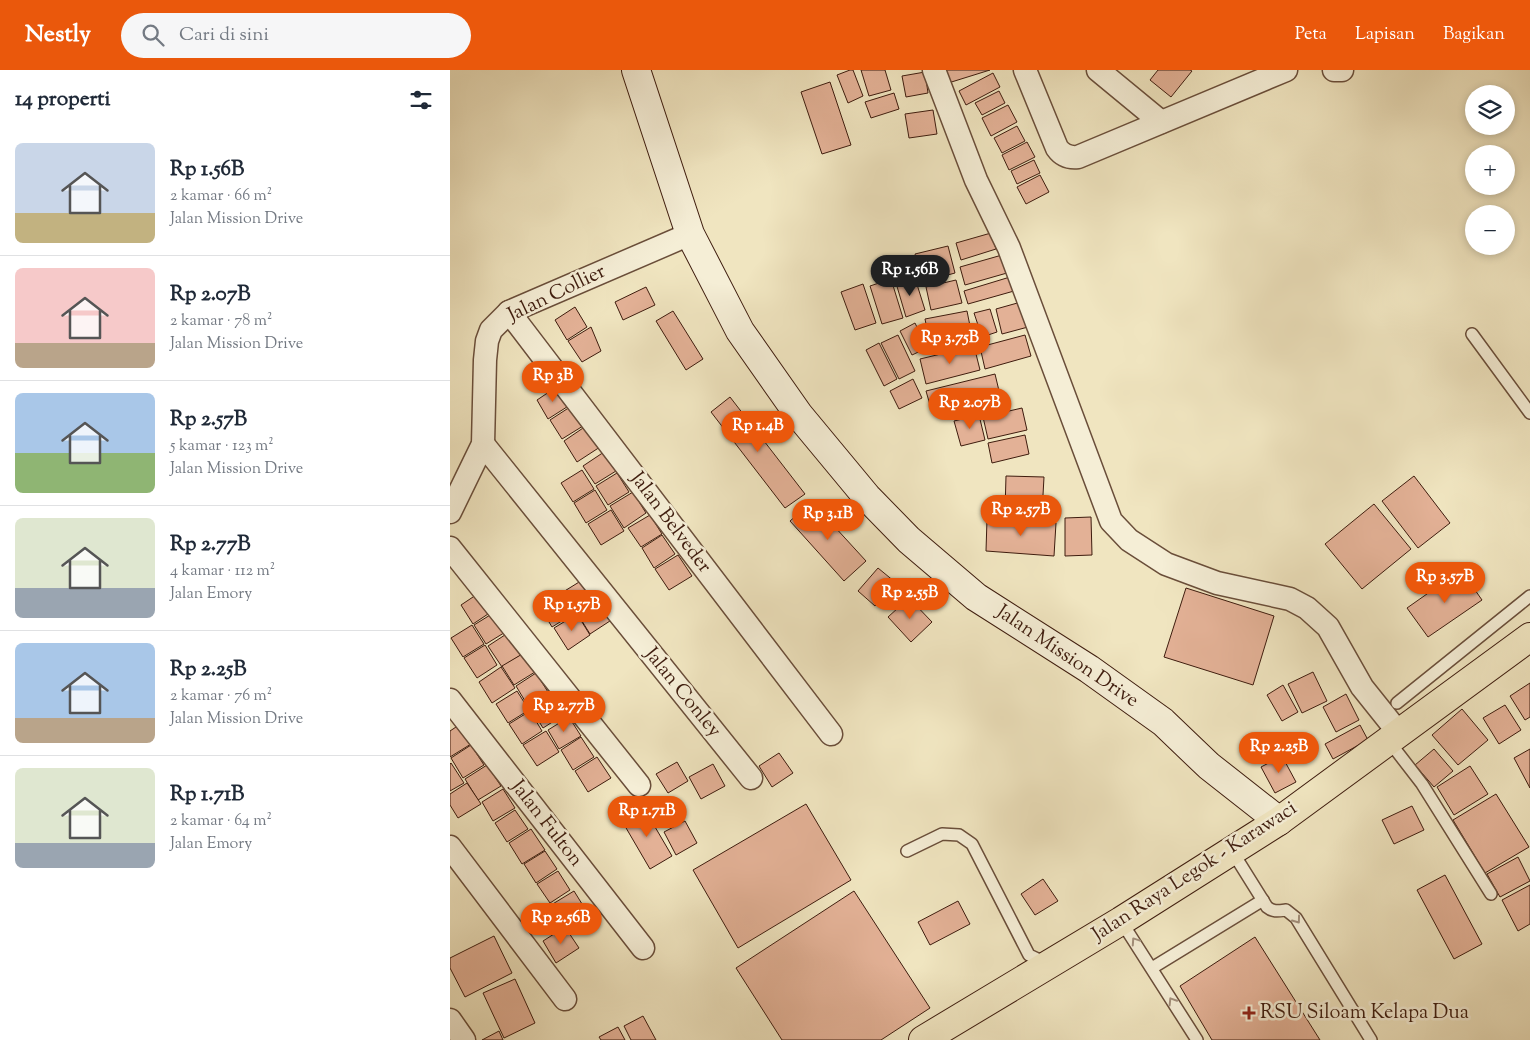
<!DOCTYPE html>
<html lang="id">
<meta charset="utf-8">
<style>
:root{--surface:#fff;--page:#f6f6f7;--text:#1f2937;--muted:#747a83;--line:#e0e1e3;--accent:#ea580c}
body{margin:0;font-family:"Sorts Mill Goudy",serif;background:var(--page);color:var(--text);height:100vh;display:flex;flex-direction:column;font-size:19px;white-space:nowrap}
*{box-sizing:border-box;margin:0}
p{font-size:16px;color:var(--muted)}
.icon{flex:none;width:28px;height:28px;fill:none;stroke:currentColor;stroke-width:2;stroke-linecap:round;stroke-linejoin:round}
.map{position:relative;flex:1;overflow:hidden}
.sheet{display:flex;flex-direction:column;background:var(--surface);width:450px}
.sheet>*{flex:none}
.tools{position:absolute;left:1015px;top:15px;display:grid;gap:10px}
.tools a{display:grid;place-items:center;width:50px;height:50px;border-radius:50%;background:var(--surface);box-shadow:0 2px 8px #0003;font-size:25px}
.price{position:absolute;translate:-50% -42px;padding:0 11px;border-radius:18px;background:var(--accent);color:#fff;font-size:16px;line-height:32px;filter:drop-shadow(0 1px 2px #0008)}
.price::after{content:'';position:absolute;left:50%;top:30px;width:15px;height:11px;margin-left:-8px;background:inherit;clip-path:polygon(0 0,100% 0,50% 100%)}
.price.on{background:#222;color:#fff}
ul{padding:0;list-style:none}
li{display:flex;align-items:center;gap:15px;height:125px;padding:0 15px}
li+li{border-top:1px solid var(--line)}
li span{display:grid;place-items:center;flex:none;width:140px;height:100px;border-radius:8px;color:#555}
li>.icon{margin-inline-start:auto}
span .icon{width:60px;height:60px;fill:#fffc;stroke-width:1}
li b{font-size:21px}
h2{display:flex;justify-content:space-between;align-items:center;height:60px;padding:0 15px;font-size:21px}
header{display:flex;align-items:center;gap:30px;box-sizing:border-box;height:70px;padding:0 25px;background:var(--accent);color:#fff}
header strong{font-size:24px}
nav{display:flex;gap:28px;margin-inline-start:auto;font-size:18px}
.search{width:350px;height:45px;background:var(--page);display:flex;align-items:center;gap:12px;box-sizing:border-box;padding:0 18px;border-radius:28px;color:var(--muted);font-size:19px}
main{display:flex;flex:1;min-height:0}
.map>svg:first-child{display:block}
.building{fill:#e3b196;stroke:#3e1c0e}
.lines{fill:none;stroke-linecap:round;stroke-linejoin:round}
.lane-casing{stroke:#6a4e3a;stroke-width:14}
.street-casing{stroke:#6a4e3a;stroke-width:25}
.secondary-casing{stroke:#3e1c0e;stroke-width:30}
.primary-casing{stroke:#3e1c0e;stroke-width:30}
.lane{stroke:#f5eed6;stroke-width:11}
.street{stroke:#f5eed6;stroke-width:22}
.secondary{stroke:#f5eed6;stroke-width:28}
.primary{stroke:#f0e5c0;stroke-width:28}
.oneway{stroke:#a3907c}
.poi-dot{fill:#8f2418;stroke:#f5eed6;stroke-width:2}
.labels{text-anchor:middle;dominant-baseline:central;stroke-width:5;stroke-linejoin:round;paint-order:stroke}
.street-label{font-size:20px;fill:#3e1c0e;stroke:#f5eed6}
.poi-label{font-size:20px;fill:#3e1c0e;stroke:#f5eed6;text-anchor:start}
</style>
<header>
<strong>Nestly</strong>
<div class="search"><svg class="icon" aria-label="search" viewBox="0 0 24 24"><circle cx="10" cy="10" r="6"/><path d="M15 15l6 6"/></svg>Cari di sini</div>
<nav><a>Peta</a><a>Lapisan</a><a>Bagikan</a></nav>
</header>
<main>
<section class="sheet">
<h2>14 properti<svg class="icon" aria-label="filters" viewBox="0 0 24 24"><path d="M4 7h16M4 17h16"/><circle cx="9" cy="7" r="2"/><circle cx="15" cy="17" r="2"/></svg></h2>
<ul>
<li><span style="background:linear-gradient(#c9d6e8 70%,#c2b280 0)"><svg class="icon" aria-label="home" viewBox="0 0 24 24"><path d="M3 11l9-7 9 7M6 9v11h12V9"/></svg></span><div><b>Rp 1.56B</b><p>2 kamar · 66 m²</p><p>Jalan Mission Drive</p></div></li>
<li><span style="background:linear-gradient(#f6c9c9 75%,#b9a48a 0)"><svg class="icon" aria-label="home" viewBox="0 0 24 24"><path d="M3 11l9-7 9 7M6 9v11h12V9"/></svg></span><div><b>Rp 2.07B</b><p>2 kamar · 78 m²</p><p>Jalan Mission Drive</p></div></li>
<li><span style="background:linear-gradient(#a9c7e8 60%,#8fb573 0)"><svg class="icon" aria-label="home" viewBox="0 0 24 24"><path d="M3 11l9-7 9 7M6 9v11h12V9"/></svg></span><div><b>Rp 2.57B</b><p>5 kamar · 123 m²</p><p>Jalan Mission Drive</p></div></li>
<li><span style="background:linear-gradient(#dfe7d0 70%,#9aa5b1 0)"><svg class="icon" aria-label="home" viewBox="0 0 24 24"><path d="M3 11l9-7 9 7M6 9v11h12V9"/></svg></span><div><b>Rp 2.77B</b><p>4 kamar · 112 m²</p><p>Jalan Emory</p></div></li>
<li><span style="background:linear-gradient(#a9c7e8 75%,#b9a48a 0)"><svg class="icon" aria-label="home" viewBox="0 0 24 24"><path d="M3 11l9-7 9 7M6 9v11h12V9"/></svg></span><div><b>Rp 2.25B</b><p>2 kamar · 76 m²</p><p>Jalan Mission Drive</p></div></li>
<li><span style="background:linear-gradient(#dfe7d0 75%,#9aa5b1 0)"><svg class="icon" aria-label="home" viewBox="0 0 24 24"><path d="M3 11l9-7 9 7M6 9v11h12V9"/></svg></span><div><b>Rp 1.71B</b><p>2 kamar · 64 m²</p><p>Jalan Emory</p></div></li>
</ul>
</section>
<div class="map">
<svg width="1080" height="970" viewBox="0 0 1080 970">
<rect width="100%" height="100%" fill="#f0e5c0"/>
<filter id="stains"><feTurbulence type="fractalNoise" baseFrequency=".004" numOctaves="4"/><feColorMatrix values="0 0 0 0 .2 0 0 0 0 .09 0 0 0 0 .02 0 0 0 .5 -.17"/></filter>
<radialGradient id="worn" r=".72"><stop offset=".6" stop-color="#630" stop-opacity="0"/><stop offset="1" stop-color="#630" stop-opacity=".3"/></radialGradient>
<g class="building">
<polygon points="400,0 403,0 413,26 398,33 387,5"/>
<polygon points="411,0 435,0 441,20 419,26"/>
<polygon points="491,0 540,0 495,14"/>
<polygon points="708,0 740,0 742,1 721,27 700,10"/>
<polygon points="475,2 478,23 456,27 452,6"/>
<polygon points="543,3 550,17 516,35 509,21"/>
<polygon points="380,12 401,75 372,84 351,22"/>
<polygon points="549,21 555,33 532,45 525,33"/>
<polygon points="444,23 449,39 421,48 415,32"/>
<polygon points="558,35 567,52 541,66 532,48"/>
<polygon points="483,40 487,64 459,68 455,44"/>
<polygon points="567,56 575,71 552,83 544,68"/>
<polygon points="577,72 585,87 559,100 552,85"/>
<polygon points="584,90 590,103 567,114 561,101"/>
<polygon points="590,105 599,122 576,134 567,117"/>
<polygon points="541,163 546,179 511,190 506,173"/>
<polygon points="498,176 505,203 472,212 465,184"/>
<polygon points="552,185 557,203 515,215 510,197"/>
<polygon points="560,207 564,221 518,234 514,221"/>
<polygon points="465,208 475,240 456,247 446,213"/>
<polygon points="441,209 453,248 432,254 420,216"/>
<polygon points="506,210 512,233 481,240 476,217"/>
<polygon points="413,214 426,253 405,260 391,222"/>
<polygon points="196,217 205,235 173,250 165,232"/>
<polygon points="571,232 578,257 552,264 546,239"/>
<polygon points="125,237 137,257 117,270 105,250"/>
<polygon points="540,239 547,262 532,267 524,243"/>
<polygon points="223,241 253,289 236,300 206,251"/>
<polygon points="517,241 523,271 481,279 475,249"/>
<polygon points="465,253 477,278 462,285 450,261"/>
<polygon points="141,257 151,281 132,292 118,271"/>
<polygon points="448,265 465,301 449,309 431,273"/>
<polygon points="575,265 581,286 535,299 530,277"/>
<polygon points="429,273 447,309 434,316 416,280"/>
<polygon points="524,276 530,300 476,314 470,289"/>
<polygon points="545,304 550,325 482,342 476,321"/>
<polygon points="463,309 472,328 449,339 440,321"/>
<polygon points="108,316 120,335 98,349 87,330"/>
<polygon points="280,327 355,424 335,438 261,342"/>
<polygon points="120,337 133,356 112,369 100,350"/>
<polygon points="572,338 577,360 538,369 533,347"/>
<polygon points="529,345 535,370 511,376 504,351"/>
<polygon points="136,356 150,377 127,392 114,371"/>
<polygon points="575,365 579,384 542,393 538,373"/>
<polygon points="154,382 166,401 145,414 133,396"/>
<polygon points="132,400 144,419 123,432 111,413"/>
<polygon points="167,403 179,422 158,435 146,416"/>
<polygon points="556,406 594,407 592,443 555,441"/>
<polygon points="964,406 1000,453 968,478 932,431"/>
<polygon points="145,420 157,440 136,453 124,433"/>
<polygon points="183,422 196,443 174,458 160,436"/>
<polygon points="362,432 416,491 394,511 340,451"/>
<polygon points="924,434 961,479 912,519 875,474"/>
<polygon points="161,440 174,461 151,475 138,454"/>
<polygon points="200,445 212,464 191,477 178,458"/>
<polygon points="641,447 642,485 615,486 615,448"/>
<polygon points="537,449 606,453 604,486 536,481"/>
<polygon points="212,465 225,484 204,498 192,478"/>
<polygon points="228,485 242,506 219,520 205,499"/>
<polygon points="428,498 445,512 425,536 408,521"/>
<polygon points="1011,500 1032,530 978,567 957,538"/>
<polygon points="134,509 146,528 125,541 113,522"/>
<polygon points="736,518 824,546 803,615 714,587"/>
<polygon points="32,521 44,540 23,554 11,535"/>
<polygon points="111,524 123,544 102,557 90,537"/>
<polygon points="150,528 163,549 140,564 127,543"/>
<polygon points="459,528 482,552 461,572 438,547"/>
<polygon points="45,542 57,561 36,574 24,555"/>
<polygon points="127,544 140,565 118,580 104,558"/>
<polygon points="22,555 34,574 13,587 1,568"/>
<polygon points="61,561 74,583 52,597 38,576"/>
<polygon points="35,575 47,595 27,608 14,588"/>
<polygon points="74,583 85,602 64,615 52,596"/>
<polygon points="51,597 65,618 42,633 29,612"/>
<polygon points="863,602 877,631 852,643 838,614"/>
<polygon points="86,603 98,622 78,636 66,616"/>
<polygon points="1080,613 1080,647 1075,650 1060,626"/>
<polygon points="833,615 848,642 832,651 817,625"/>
<polygon points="67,621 79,640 58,653 46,634"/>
<polygon points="102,623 115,644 93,658 80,637"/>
<polygon points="896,624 909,650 886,662 873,637"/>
<polygon points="1055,635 1071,660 1049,674 1033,648"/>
<polygon points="1012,639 1038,670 1008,695 982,665"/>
<polygon points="80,641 92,661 72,674 59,654"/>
<polygon points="119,647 131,666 109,679 98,660"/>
<polygon points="9,655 21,674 0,687 0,661"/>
<polygon points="910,655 918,670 883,689 875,674"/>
<polygon points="96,661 109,682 87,696 73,675"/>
<polygon points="131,667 144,687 123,700 111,680"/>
<polygon points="21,675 34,695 13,708 1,688"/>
<polygon points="984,679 1003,701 984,717 965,695"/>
<polygon points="1080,679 1080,718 1064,688"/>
<polygon points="329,683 343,703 322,717 309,696"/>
<polygon points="832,686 846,712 825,723 811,697"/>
<polygon points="147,687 161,708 138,722 125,701"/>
<polygon points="227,692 238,711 218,723 206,704"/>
<polygon points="1,693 14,713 0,721 0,694"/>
<polygon points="263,694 275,716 251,729 239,707"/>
<polygon points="37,695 51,716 28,730 15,709"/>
<polygon points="1020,696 1038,724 1004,745 987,717"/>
<polygon points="17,713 31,734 8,748 0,735 0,724"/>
<polygon points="53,719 65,738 43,751 32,732"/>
<polygon points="1046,724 1079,777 1035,803 1003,750"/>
<polygon points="356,734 401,810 288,878 243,800"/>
<polygon points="962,736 974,760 944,774 932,750"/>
<polygon points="194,738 222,786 200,799 172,751"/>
<polygon points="65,740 78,759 57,772 45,753"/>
<polygon points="235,751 247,773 226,785 214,762"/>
<polygon points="81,759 95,780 72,794 59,773"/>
<polygon points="95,781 107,799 86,813 74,794"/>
<polygon points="1068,787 1080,811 1050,827 1037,804"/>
<polygon points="108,801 120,820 100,833 87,814"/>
<polygon points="995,805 1032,874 1004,889 967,820"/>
<polygon points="593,809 608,831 585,845 571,824"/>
<polygon points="1080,815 1080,854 1068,861 1052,830"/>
<polygon points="124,821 137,842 115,856 101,835"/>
<polygon points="404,821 480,938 431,970 332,970 286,898"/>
<polygon points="508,831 520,854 480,875 468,852"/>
<polygon points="115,857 129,878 106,893 93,871"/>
<polygon points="44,866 62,903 15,927 0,898 0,888"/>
<polygon points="805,867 870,970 762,970 730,916"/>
<polygon points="65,909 85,953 54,968 33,923"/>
<polygon points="193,946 206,970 181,970 174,956"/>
<polygon points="168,957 175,970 151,970 149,967"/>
<polygon points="49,961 53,970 32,970"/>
</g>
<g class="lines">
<g class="lane-casing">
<g id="lane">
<polyline points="1022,264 1080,343"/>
<polyline points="947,633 1080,526"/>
<polyline points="947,668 945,679 972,714 1041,824"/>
<polyline points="457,781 492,764 509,765 522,774 579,885 596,893"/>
<path d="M782,781L817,837C823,842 828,841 836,840L846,848L921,970"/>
<polyline points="671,851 747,970"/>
<polyline points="702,898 813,830"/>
</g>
</g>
<g class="street-casing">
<g id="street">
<polyline points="484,0 526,110 559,178 661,451 679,470 716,494 767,513 840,529 857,538 878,557 912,617 948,662"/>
<path d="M575,0L607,78C612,85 619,88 628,87L836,0"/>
<polyline points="648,0 711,52"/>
<polyline points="884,0 892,0"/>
<polyline points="59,242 381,664"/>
<polyline points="33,374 301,708"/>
<polyline points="0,442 33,374 35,290 37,271 41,260 59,242 240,164"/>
<polyline points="0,478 189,715"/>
<polyline points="0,630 193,878"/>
<polyline points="0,777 115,929"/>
<polyline points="0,950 14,970"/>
</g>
</g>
<g class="secondary-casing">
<polyline id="secondary" points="186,0 240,164 290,261 349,345 417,427 459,470 526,527 639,599 713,652 759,696 829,751"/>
</g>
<g class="primary-casing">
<polyline id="primary" points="473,970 671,851 829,751 1080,567"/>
</g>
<use href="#lane" class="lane"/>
<use href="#street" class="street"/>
<use href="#secondary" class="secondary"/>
<use href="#primary" class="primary"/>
</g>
<defs><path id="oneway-chevron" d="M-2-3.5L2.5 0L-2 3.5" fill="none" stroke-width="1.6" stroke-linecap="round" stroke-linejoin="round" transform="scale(1.25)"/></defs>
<g class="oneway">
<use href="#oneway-chevron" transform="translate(847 850) rotate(54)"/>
<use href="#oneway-chevron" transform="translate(685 871) rotate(-124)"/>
<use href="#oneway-chevron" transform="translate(722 931) rotate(-122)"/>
</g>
<path class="poi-dot" d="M796.5 935.5h5v5h5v5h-5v5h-5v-5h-5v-5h5z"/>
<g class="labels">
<g class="street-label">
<text transform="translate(107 224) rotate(-26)">Jalan Collier</text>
<text transform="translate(220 453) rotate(53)">Jalan Belveder</text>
<text transform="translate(617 587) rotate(34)">Jalan Mission Drive</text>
<text transform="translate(232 623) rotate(51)">Jalan Conley</text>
<text transform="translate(96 754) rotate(52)">Jalan Fulton</text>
<text transform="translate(745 802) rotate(-33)">Jalan Raya Legok - Karawaci</text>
</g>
<g class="poi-label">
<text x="810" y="943">RSU Siloam Kelapa Dua</text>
</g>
</g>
<rect width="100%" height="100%" filter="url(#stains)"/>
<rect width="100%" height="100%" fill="url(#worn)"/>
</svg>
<div class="tools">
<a><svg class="icon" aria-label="layers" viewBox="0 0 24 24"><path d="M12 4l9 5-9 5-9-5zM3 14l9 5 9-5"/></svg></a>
<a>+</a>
<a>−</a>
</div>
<b class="price on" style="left:460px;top:227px">Rp 1.56B</b>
<b class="price" style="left:500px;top:295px">Rp 3.75B</b>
<b class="price" style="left:103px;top:333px">Rp 3B</b>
<b class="price" style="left:520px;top:360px">Rp 2.07B</b>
<b class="price" style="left:308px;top:383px">Rp 1.4B</b>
<b class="price" style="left:571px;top:467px">Rp 2.57B</b>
<b class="price" style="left:378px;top:471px">Rp 3.1B</b>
<b class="price" style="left:995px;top:534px">Rp 3.57B</b>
<b class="price" style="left:460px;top:550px">Rp 2.55B</b>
<b class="price" style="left:122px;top:562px">Rp 1.57B</b>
<b class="price" style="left:114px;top:663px">Rp 2.77B</b>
<b class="price" style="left:829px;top:704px">Rp 2.25B</b>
<b class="price" style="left:197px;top:768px">Rp 1.71B</b>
<b class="price" style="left:111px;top:875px">Rp 2.56B</b>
</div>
</main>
